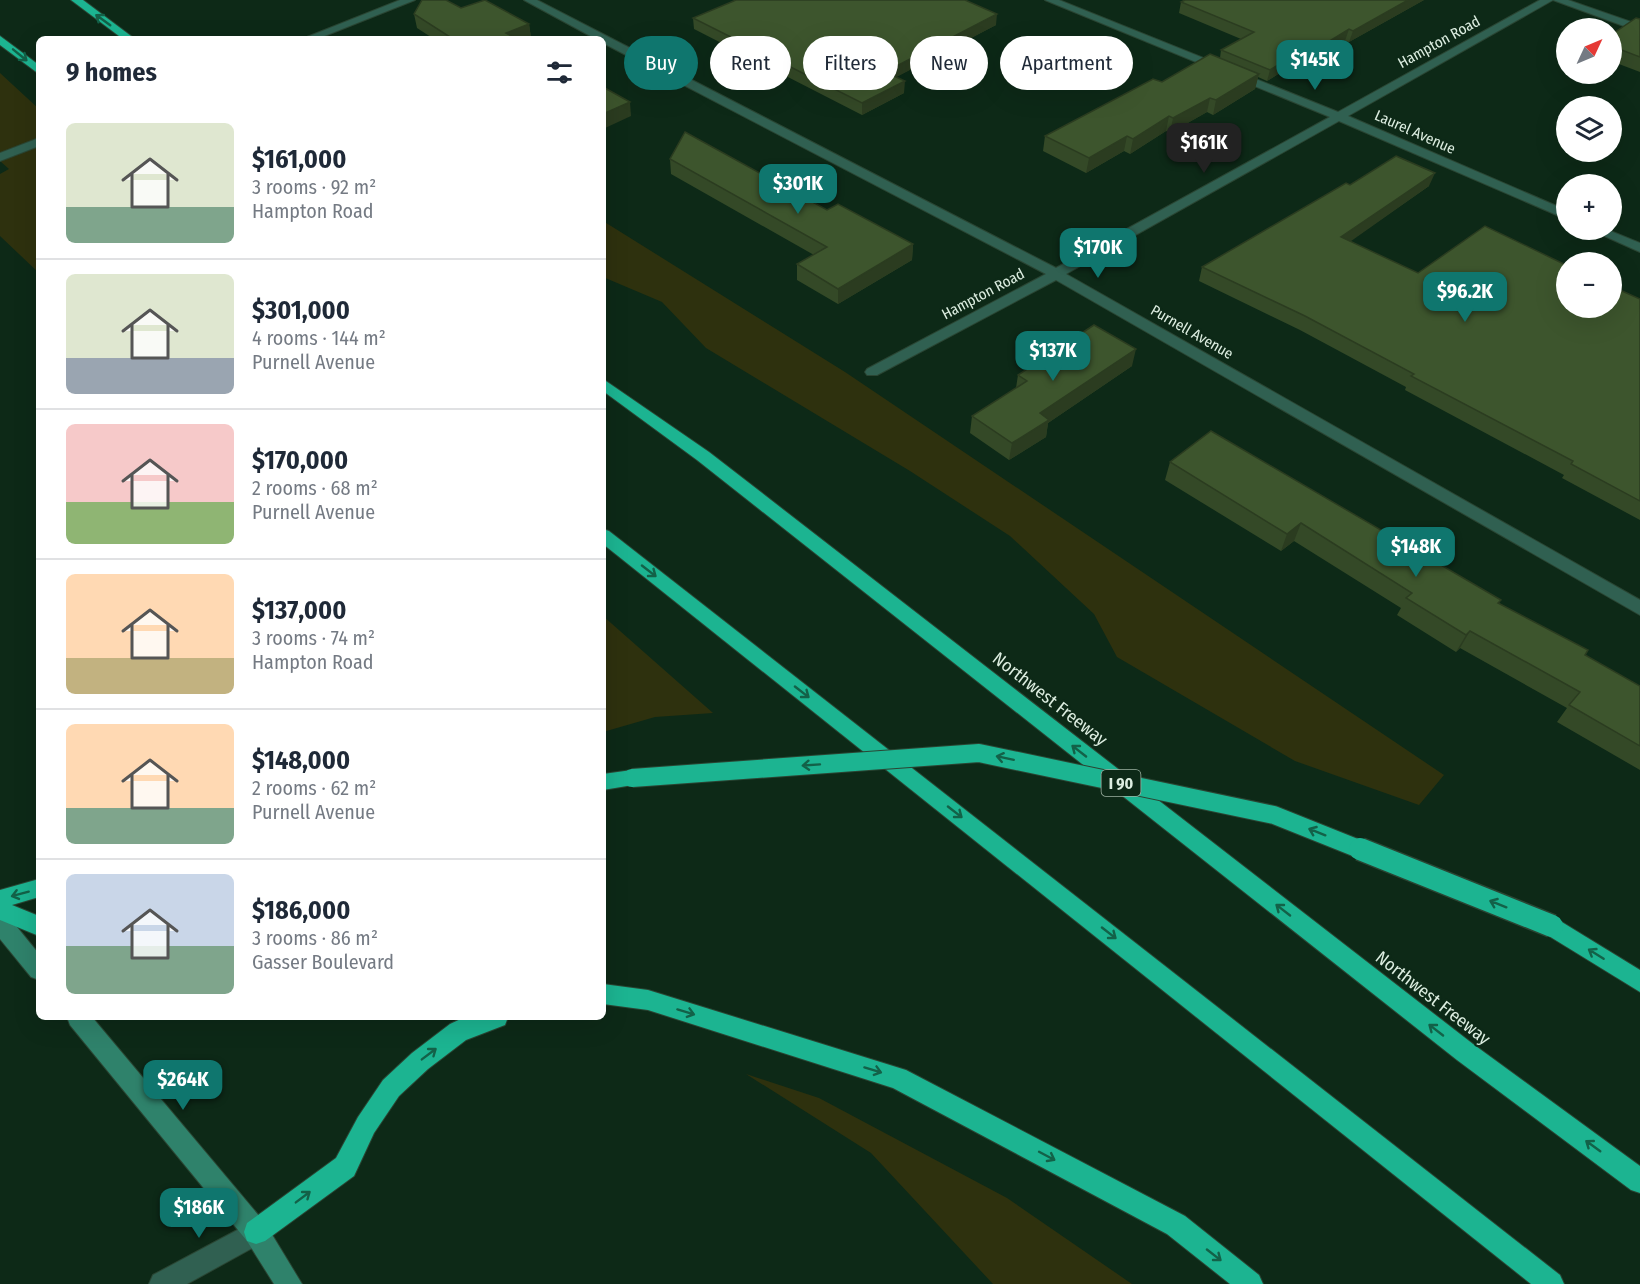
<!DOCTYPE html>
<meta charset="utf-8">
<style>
:root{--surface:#fff;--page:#f6f6f7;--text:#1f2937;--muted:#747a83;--line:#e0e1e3;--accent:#0f766e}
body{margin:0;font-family:"Fira Sans Condensed",sans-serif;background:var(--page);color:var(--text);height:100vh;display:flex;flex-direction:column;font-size:22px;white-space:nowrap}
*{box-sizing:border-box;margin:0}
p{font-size:20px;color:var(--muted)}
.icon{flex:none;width:33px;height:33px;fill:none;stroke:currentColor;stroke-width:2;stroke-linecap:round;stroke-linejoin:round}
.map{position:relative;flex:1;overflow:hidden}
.side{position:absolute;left:36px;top:36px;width:570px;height:984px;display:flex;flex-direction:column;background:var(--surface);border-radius:9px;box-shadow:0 6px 24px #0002}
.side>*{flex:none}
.guide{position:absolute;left:624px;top:36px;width:570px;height:54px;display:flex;gap:12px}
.needle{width:39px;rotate:46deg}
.fabs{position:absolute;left:1556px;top:18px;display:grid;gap:12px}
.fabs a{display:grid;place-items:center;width:66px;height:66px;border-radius:50%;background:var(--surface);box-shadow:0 6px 24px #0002;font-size:30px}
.price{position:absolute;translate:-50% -51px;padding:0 14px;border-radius:12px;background:var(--accent);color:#fff;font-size:20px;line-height:39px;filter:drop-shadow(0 2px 3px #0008)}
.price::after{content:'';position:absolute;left:50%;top:36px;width:18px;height:14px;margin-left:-9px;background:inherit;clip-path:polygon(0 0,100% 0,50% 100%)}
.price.on{background:#222;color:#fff}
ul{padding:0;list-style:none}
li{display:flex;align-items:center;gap:18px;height:150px;padding:0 30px}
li+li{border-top:2px solid var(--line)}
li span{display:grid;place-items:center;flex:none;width:168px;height:120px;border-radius:9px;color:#555}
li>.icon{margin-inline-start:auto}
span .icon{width:72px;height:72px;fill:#fffc;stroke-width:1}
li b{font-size:26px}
h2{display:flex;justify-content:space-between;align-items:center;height:72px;padding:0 30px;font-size:26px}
.tag{padding:0 21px;border-radius:27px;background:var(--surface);box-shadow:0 6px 24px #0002;font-size:21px;line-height:54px}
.tag.on{background:var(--accent);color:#fff}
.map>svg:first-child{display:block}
.green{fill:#2e310e}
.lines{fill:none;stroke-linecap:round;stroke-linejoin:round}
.street-casing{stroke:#2a4533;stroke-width:2}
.secondary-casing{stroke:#2a4533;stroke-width:2}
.highway-casing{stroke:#2a4533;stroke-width:2}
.street{fill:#306051;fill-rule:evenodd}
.secondary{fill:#2f826b;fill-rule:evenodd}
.highway{fill:#1cb491;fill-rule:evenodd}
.highway-bridge-far1-casing{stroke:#2a4533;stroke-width:20;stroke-linecap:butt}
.highway-bridge-casing{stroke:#2a4533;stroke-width:25;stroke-linecap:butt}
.highway-bridge-far1{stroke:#1cb491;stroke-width:18}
.highway-bridge{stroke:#1cb491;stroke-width:22}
.wall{fill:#344927}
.shaded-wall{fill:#2b3c20}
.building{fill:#3d552d;stroke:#2b3c20;stroke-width:1.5}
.oneway{stroke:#136148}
.labels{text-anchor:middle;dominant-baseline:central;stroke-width:4.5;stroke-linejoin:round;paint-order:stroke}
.far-street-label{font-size:15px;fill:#ddeee1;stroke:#0d2917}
.shield{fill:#0d2917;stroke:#9fb3a4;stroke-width:1.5}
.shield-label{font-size:16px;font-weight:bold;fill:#ddeee1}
.street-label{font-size:18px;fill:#ddeee1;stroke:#0d2917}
</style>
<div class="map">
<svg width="1640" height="1284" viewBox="0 0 1640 1284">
<rect width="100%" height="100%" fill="#0d2917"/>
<g class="green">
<polygon points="0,73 39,109 39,273 0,236 0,174 9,169 0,161"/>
<polygon points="603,221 845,372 1444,775 1419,805 1295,761 1117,657 1094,614 1010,536 910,471 706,348 662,302 603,277"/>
<polygon points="603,616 713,713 655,717 603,732"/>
<polygon points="746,1074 819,1098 1007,1198 1132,1284 993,1284 871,1153"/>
</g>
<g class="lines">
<g class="street-casing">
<g id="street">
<polygon points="400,0 415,0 317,39 302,39"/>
<polygon points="524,0 537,0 1056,268 1330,117 1045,0 1059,0 1338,112 1540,0 1568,0 1640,25 1640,32 1553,0 1348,116 1566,210 1566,219 1339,121 1066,274 1640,600 1640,615 1056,280 877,375 867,375 865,372 867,369 1046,274 603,43 603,39 596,39"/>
<polygon points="39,138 39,146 0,161 0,153"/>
<polygon points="1591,230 1608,230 1640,243 1640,252"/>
<polygon points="256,1220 265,1223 268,1232 265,1241 187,1284 149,1284 153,1275"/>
</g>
</g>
<g class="secondary-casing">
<g id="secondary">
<polygon points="0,913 8,916 39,954 39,980 31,977 0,939"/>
<polygon points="67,1017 92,1017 265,1223 302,1284 274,1284 247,1241 70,1025"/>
</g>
</g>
<g class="highway-casing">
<g id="highway">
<polygon points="71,0 83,0 135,39 123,39"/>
<polygon points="0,36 39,65 39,74 0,45"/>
<polygon points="603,379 709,452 1473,1044 1640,1166 1640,1193 1631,1190 1457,1060 697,460 603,391"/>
<polygon points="603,529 609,531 1560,1275 1564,1284 1531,1284 603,544"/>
<polygon points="632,770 639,772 642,778 639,784 603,790 603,774"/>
<polygon points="39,879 39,897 12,905 39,916 39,936 0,920 0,890"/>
<polygon points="1552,916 1640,970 1640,992 1544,933 1541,926 1544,919"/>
<polygon points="603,984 648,990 906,1070 1185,1216 1259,1275 1263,1284 1230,1284 1167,1234 893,1088 648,1010 603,1004"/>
<polygon points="465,1017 508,1017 505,1025 466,1040 428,1069 399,1096 374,1133 354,1176 265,1241 256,1244 247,1241 244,1232 247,1223 336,1158 358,1117 383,1080 412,1053 450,1024"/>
</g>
</g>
<use href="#street" class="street"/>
<use href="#secondary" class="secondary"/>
<use href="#highway" class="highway"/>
<g class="highway-bridge-far1-casing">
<polyline id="highway-bridge-far1" points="632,778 979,753 1274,815 1364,851"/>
</g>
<g class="highway-bridge-casing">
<polyline id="highway-bridge" points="1360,849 1552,926"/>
</g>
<use href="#highway-bridge-far1" class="highway-bridge-far1"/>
<use href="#highway-bridge" class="highway-bridge"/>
</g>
<g class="wall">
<polygon points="1424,0 1349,42 1345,41 1307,64 1299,61 1267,81 1258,77 1255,89 1213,115 1207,112 1170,133 1166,131 1130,154 1124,151 1086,173 1043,151 1045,136 1162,82 1220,58 1221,50 1241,39 1179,13 1181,2"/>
<polygon points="414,14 529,24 531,38 528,39 434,39 417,28"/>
<polygon points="693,18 996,25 896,77 904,93 862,115 694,29"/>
<polygon points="1640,19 1640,72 1611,61 1611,35"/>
<polygon points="670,159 827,210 913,244 912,260 838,304 797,280 797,264 814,255 671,174"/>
<polygon points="1350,185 1429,186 1350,241 1418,273 1566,265 1640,299 1640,520 1562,478 1564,475 1405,390 1406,387 1300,330 1199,281 1202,267"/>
<polygon points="1132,366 1048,423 1046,437 1009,460 970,433 972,416 1016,388 1018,375"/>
<polygon points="1170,462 1501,600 1499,603 1585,655 1640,686 1640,770 1557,722 1567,708 1460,648 1456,652 1397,615 1401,608 1294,541 1281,551 1165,480"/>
</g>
<g class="shaded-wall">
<polygon points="1408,0 1424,0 1349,42 1353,31"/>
<polygon points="997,14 996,25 885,83 885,72"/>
<polygon points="529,24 531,38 528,39 507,39 506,33"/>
<polygon points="1349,29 1345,41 1307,64 1310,53"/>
<polygon points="1302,50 1299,61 1267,81 1270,70"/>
<polygon points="1259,74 1255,89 1213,115 1216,100"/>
<polygon points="905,81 904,93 862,115 862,103"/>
<polygon points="1210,98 1207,112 1170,133 1173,118"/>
<polygon points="630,102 631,116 603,129 603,114"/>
<polygon points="1169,116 1166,131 1130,154 1133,139"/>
<polygon points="1127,136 1124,151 1086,173 1089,158"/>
<polygon points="1435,173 1429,186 1337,251 1341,237"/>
<polygon points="913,244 912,260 838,304 838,289"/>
<polygon points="1136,349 1132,366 1048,423 1046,437 1009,460 1012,443 1040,413"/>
<polygon points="1301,523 1294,541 1281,551 1287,534"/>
<polygon points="1470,631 1460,648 1456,652 1466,635"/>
</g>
<g class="building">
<polygon points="422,0 446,0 461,8 485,0 529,24 506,33 517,39 453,39 414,14"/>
<polygon points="736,0 965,0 997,14 885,72 905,81 862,103 693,18"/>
<polygon points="1185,0 1408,0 1353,31 1349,29 1310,53 1302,50 1270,70 1221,50 1254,32 1181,2"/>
<polygon points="1636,18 1640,19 1640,57 1611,46 1611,35"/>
<polygon points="1210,54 1259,74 1216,100 1210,98 1173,118 1169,116 1133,139 1127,136 1089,158 1045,136 1153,79 1162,82"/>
<polygon points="603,87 630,102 603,114"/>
<polygon points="685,132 827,210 838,204 913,244 838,289 797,264 827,247 670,159"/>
<polygon points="1396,156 1435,173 1341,237 1418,273 1485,226 1566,265 1566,308 1611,308 1611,286 1640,299 1640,501 1571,464 1573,461 1411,376 1414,374 1305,316 1202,267 1346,183 1350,185"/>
<polygon points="1094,325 1136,349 1040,413 1049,420 1012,443 972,416 1027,381 1018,375"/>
<polygon points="1211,431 1501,600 1498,603 1588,650 1585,655 1640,686 1640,746 1569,705 1580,692 1470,631 1466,635 1406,598 1412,593 1301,523 1287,534 1170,462"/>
</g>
<defs><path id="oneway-shaft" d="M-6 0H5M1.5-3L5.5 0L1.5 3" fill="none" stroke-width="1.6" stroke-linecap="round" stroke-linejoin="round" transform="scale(1.5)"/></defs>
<g class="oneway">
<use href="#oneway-shaft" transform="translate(103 20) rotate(-144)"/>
<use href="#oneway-shaft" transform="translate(20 55) rotate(39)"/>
<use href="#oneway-shaft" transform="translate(649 571) rotate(38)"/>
<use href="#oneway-shaft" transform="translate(802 692) rotate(38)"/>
<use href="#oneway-shaft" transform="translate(1079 751) rotate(-142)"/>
<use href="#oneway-shaft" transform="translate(1005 758) rotate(-168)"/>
<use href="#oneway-shaft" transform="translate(811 765) rotate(176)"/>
<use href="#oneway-shaft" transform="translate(955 812) rotate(38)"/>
<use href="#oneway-shaft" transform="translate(1317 832) rotate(-158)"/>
<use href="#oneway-shaft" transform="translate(20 894) rotate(165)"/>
<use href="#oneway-shaft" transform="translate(1498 904) rotate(-158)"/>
<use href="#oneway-shaft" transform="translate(1283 910) rotate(-142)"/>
<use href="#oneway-shaft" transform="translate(1109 933) rotate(38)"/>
<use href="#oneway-shaft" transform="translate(1596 954) rotate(-148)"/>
<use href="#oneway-shaft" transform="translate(686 1012) rotate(17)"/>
<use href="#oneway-shaft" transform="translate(1436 1030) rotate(-142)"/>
<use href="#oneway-shaft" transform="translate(429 1054) rotate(-37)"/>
<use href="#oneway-shaft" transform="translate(873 1070) rotate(17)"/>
<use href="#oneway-shaft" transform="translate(1593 1146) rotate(-144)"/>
<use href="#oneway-shaft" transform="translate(1047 1156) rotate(28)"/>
<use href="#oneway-shaft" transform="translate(303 1197) rotate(-37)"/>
<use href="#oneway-shaft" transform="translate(1214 1255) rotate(38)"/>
</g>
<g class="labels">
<g class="far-street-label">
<text transform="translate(1439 42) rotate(-29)">Hampton Road</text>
<text transform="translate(1415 132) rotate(24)">Laurel Avenue</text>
<text transform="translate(983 294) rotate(-28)">Hampton Road</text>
<text transform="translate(1192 332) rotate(30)">Purnell Avenue</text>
</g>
<rect class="shield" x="1101.5" y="770" width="39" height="26" rx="4.5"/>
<g class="shield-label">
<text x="1121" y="783">I 90</text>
</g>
<g class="street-label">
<text transform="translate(1050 699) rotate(38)">Northwest Freeway</text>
<text transform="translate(1433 998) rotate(38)">Northwest Freeway</text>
</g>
</g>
</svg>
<div class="fabs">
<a><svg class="needle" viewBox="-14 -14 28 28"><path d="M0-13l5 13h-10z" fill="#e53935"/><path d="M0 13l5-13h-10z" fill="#747a83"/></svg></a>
<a><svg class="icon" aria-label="layers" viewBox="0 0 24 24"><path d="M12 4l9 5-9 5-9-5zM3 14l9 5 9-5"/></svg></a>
<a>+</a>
<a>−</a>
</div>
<b class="price" style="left:1315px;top:91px">$145K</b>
<b class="price on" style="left:1204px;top:174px">$161K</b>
<b class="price" style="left:798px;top:215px">$301K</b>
<b class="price" style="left:1098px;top:279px">$170K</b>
<b class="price" style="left:1465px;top:323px">$96.2K</b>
<b class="price" style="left:1053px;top:382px">$137K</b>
<b class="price" style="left:1416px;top:578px">$148K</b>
<b class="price" style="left:183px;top:1111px">$264K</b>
<b class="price" style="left:199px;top:1239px">$186K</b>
<div class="guide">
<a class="tag on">Buy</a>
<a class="tag">Rent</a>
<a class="tag">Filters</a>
<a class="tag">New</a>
<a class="tag">Apartment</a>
</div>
<section class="side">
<h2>9 homes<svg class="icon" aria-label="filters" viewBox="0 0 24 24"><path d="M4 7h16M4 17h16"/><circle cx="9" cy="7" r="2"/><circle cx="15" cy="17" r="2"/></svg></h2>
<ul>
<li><span style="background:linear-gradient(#dfe7d0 70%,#7fa58c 0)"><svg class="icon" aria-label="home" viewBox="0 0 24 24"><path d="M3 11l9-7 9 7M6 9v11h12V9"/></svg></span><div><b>$161,000</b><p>3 rooms · 92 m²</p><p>Hampton Road</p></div></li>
<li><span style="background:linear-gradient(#dfe7d0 70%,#9aa5b1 0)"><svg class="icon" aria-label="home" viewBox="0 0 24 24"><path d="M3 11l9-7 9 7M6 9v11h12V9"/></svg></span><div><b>$301,000</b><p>4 rooms · 144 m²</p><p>Purnell Avenue</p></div></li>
<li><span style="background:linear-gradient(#f6c9c9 65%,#8fb573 0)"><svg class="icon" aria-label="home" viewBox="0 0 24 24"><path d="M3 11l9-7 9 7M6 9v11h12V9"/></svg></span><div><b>$170,000</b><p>2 rooms · 68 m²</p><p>Purnell Avenue</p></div></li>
<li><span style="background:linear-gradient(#ffd9b3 70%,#c2b280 0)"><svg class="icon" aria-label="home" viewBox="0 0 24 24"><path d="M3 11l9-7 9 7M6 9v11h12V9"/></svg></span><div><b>$137,000</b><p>3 rooms · 74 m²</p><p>Hampton Road</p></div></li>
<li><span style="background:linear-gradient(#ffd9b3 70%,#7fa58c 0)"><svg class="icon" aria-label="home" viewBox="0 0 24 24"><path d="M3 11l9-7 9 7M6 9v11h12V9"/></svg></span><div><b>$148,000</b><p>2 rooms · 62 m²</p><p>Purnell Avenue</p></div></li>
<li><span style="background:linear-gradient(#c9d6e8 60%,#7fa58c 0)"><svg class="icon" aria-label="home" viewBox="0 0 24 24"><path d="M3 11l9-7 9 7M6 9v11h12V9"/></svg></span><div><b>$186,000</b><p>3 rooms · 86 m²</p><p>Gasser Boulevard</p></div></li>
</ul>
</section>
</div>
